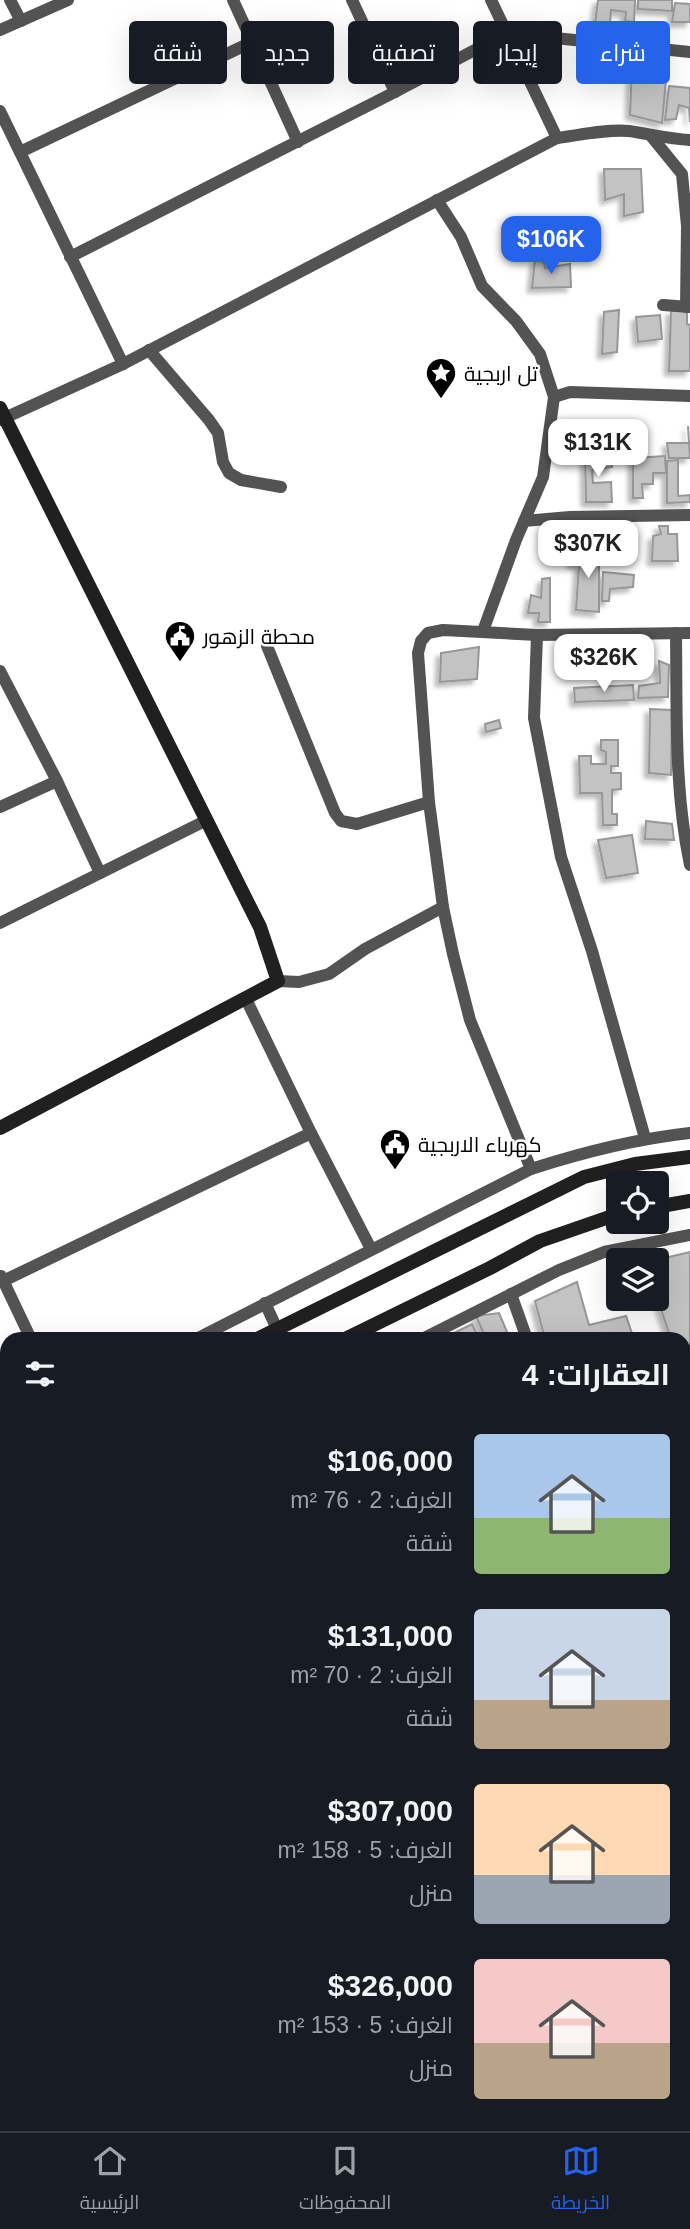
<!DOCTYPE html>
<html lang="ar">
<meta charset="utf-8">
<style>
:root{--surface:#171b24;--page:#20242c;--text:#f1f3f6;--muted:#9ea1a6;--line:#363941;--accent:#2563eb}
body{margin:0;font-family:Arial,Cairo,sans-serif;background:var(--page);color:var(--text);direction:rtl;height:100vh;display:flex;flex-direction:column;font-size:26px;white-space:nowrap}
*{box-sizing:border-box;margin:0}
p{font-size:23px;color:var(--muted)}
.icon{flex:none;width:38px;height:38px;fill:none;stroke:currentColor;stroke-width:2;stroke-linecap:round;stroke-linejoin:round}
.map{position:relative;flex:1;overflow:hidden;direction:ltr}
.panel{position:absolute;left:0px;top:1332px;width:691px;height:800px;display:flex;flex-direction:column;background:var(--surface);border-radius:21px 21px 0 0;box-shadow:0 7px 28px #0002;direction:rtl}
.panel>*{flex:none}
.guide{position:absolute;left:21px;top:21px;width:649px;height:63px;direction:rtl;display:flex;gap:14px}
.buttons{position:absolute;left:606px;top:1171px;display:grid;gap:14px}
.buttons a{display:grid;place-items:center;width:63px;height:63px;border-radius:7px;background:var(--surface);box-shadow:0 7px 28px #0002;font-size:35px}
.price{position:absolute;translate:-50% -60px;padding:0 16px;border-radius:14px;background:#fff;color:#222;font-size:23px;line-height:46px;filter:drop-shadow(0 2px 4px #0008)}
.price::after{content:'';position:absolute;left:50%;top:42px;width:21px;height:16px;margin-left:-10px;background:inherit;clip-path:polygon(0 0,100% 0,50% 100%)}
.price.active{background:var(--accent);color:#fff}
ul{padding:0;list-style:none}
li{display:flex;align-items:center;gap:21px;height:175px;padding:0 21px}
li span{display:grid;place-items:center;flex:none;width:196px;height:140px;border-radius:7px;color:#555}
li>.icon{margin-inline-start:auto}
span .icon{width:84px;height:84px;fill:#fffc;stroke-width:1}
li b{font-size:30px}
h2{display:flex;justify-content:space-between;align-items:center;height:84px;padding:0 21px;font-size:30px}
.tag{padding:0 24px;border-radius:7px;background:var(--surface);box-shadow:0 7px 28px #0002;font-size:24px;line-height:63px}
.tag.active{background:var(--accent);color:#fff}
.tabs{display:flex;justify-content:space-around;align-items:center;height:98px;border-top:2px solid var(--line);background:var(--surface);font-size:19px;color:var(--muted)}
.tabs a{display:grid;justify-items:center;gap:4px}
.tabs .active{color:var(--accent)}
.map>svg:first-child{display:block}
.building{fill:#c3c3c3;stroke:#979797;stroke-width:2;filter:url(#shadow)}
.lines{fill:none;stroke-linecap:round;stroke-linejoin:round}
.street{stroke:#535353;stroke-width:12}
.secondary{stroke:#202020;stroke-width:14}
.labels{text-anchor:middle;dominant-baseline:central;stroke-width:5;stroke-linejoin:round;paint-order:stroke}
.poi-label{font-size:21px;fill:#000;stroke:#fff;text-anchor:start}
</style>
<div class="map">
<svg width="690" height="2131" viewBox="0 0 690 2131">
<defs>
<filter id="shadow"><feDropShadow dx="-4.5" dy="4.5" stdDeviation="2" flood-color="#0004"/></filter>
</defs>
<rect width="100%" height="100%" fill="#fff"/>
<g class="building">
<polygon points="598,0 635,0 634,22 625,21 626,12 611,10 610,25 595,24"/>
<polygon points="638,0 672,0 672,11 638,9"/>
<polygon points="675,3 690,4 690,22 672,22"/>
<polygon points="658,58 668,58 662,123 630,115 632,66 656,67"/>
<polygon points="669,86 690,88 690,122 689,108 679,105 676,119 665,120"/>
<polygon points="604,169 641,169 643,212 624,216 624,194 605,200"/>
<polygon points="535,259 544,262 545,268 570,264 571,287 532,288"/>
<polygon points="619,310 617,352 602,354 604,312"/>
<polygon points="671,311 687,311 687,324 690,325 690,371 669,371"/>
<polygon points="660,315 662,339 638,342 636,317"/>
<polygon points="688,426 690,458 669,458 667,443 689,443"/>
<polygon points="585,454 612,455 612,467 592,470 593,483 611,482 612,502 586,502"/>
<polygon points="665,456 666,473 653,473 653,484 642,484 643,498 633,498 633,458"/>
<polygon points="678,460 678,496 690,495 690,502 667,503 667,461"/>
<polygon points="659,526 668,526 668,534 677,534 678,561 652,561 653,536 661,534"/>
<polygon points="587,547 599,547 599,612 576,610 579,564 572,564 572,554 586,554"/>
<polygon points="603,572 634,575 633,587 610,589 609,601 602,601"/>
<polygon points="550,578 550,622 538,622 539,613 528,613 531,595 541,598 542,579"/>
<polygon points="479,647 477,679 440,682 441,653"/>
<polygon points="659,661 669,665 668,697 638,698 639,686 660,683"/>
<polygon points="633,685 634,700 575,702 574,688"/>
<polygon points="650,709 672,710 671,775 649,773"/>
<polygon points="499,720 501,728 486,732 485,724"/>
<polygon points="601,740 618,740 618,766 611,766 611,773 621,773 621,789 612,790 612,814 617,814 617,825 603,825 602,793 580,793 579,756 591,756 591,764 606,764 606,752 601,750"/>
<polygon points="646,821 672,824 674,840 645,839"/>
<polygon points="632,835 638,873 606,878 598,840"/>
<polygon points="690,1252 690,1351 684,1353 684,1339 671,1339 656,1294 656,1260"/>
<polygon points="577,1282 589,1325 626,1316 634,1339 545,1339 535,1301"/>
<polygon points="499,1313 510,1339 486,1339 476,1316"/>
<polygon points="472,1324 479,1339 442,1339"/>
<polygon points="690,1436 690,1457 684,1458 684,1437"/>
<polygon points="690,1461 690,1494 689,1494 684,1475 684,1463"/>
<polygon points="690,1569 690,1611 684,1613 684,1570"/>
<polygon points="690,1612 690,1635 684,1636 684,1614"/>
<polygon points="687,1678 690,1689 690,1729 684,1731 684,1711 688,1710 684,1698 684,1679"/>
<polygon points="690,1869 690,1911 684,1914 684,1871"/>
<polygon points="690,1914 690,1955 688,1956 684,1951 684,1918"/>
<polygon points="690,1960 690,1977 684,1964"/>
<polygon points="684,1984 690,1999 690,2004 684,2007"/>
<polygon points="690,2040 690,2062 684,2064 684,2043"/>
<polygon points="690,2066 690,2087 684,2089 684,2067"/>
<polygon points="690,2092 690,2111 684,2094"/>
<polygon points="178,2124 200,2124 181,2131"/>
<polygon points="233,2124 235,2131 215,2131 216,2126"/>
<polygon points="323,2124 352,2124 355,2131 311,2131"/>
<polygon points="355,2124 376,2124 366,2131 359,2131"/>
<polygon points="506,2124 527,2124 529,2131 504,2131 502,2126"/>
<polygon points="531,2124 552,2124 554,2131 533,2131"/>
<polygon points="554,2124 575,2124 577,2131 557,2131"/>
<polygon points="577,2124 592,2124 593,2131 579,2131"/>
<polygon points="602,2124 618,2124 611,2131 604,2131"/>
<polygon points="657,2124 661,2131 628,2131 626,2125"/>
<polygon points="213,2125 212,2131 194,2131"/>
</g>
<g class="lines">
<g class="street">
<polyline points="10,0 21,21"/>
<polyline points="233,0 298,142"/>
<polyline points="352,0 395,92"/>
<polyline points="491,0 557,138"/>
<polyline points="0,30 68,0"/>
<polyline points="0,111 123,364"/>
<polyline points="651,136 682,174 687,226 686,307"/>
<polyline points="20,152 252,42"/>
<polyline points="437,200 461,237 482,286 516,321 540,354 554,397 543,477 516,540 483,631"/>
<polyline points="70,257 395,92 507,33 690,52"/>
<polyline points="663,305 690,307"/>
<polyline points="149,350 209,420 218,433 223,462 229,473 241,480 281,487"/>
<polyline points="554,397 570,392 690,396"/>
<path d="M0,420L123,364L557,138C580,135 606,129 629,131C650,134 669,139 690,140"/>
<polyline points="524,521 570,517 690,515"/>
<path d="M676,633C677,711 674,789 690,865"/>
<polyline points="537,635 534,718 561,857 592,951 645,1138"/>
<polyline points="267,646 335,813 341,821 357,824 429,802"/>
<polyline points="0,671 57,781 100,873"/>
<polyline points="0,807 57,781"/>
<polyline points="0,923 205,821"/>
<polyline points="278,981 299,982 329,974 365,949 443,907"/>
<polyline points="246,999 311,1133 371,1249"/>
<polyline points="531,1169 470,1020 453,954 443,907 429,802 418,653 421,641 428,633 443,630 537,635 690,633"/>
<polyline points="1,1276 31,1339"/>
<polyline points="3,1281 311,1133"/>
<polyline points="511,1294 527,1339"/>
<polyline points="265,1303 277,1329"/>
<path d="M196,1339L531,1169C584,1152 635,1139 690,1133"/>
<polyline points="422,1339 559,1270 604,1252 690,1235"/>
<polyline points="684,1361 690,1360"/>
<polyline points="0,1436 7,1433"/>
<polyline points="0,1552 7,1549"/>
<polyline points="684,1745 690,1744"/>
<polyline points="0,1781 7,1799"/>
<polyline points="684,1782 690,1797"/>
<polyline points="684,1863 690,1860"/>
<polyline points="0,1962 7,1958"/>
<polyline points="684,2026 690,2023"/>
<polyline points="137,2124 140,2131"/>
<polyline points="258,2124 261,2131"/>
<polyline points="667,2124 669,2131"/>
<polyline points="449,2131 463,2124"/>
</g>
<g class="secondary">
<polyline points="0,408 260,927 278,981 0,1128"/>
<polyline points="656,1207 690,1201"/>
<polyline points="257,1339 584,1177 635,1164 690,1157"/>
<polyline points="345,1339 490,1268 540,1241 618,1214"/>
<polyline points="0,1467 7,1463"/>
<polyline points="0,1511 7,1507"/>
<polyline points="0,2107 10,2131"/>
</g>
</g>
<defs>
<g id="sight-pin" transform="scale(1.575)"><path d="M0 17L-7.5 6A9.5 9.5 0 1 1 7.5 6Z" fill="#000" stroke="#fff"/><path d="M0-6L1.8-2.2L6-1.7L2.9 1.2L3.7 5.4L0 3.3L-3.7 5.4L-2.9 1.2L-6-1.7L-1.8-2.2Z" fill="#fff"/></g>
<g id="civic-pin" transform="scale(1.575)"><path d="M0 17L-7.5 6A9.5 9.5 0 1 1 7.5 6Z" fill="#000" stroke="#fff"/><path d="M-.6-6.5H3V-4.5H.6V-3L4-1V1h2V6H-6V1h2V-1L-.6-3ZM-1.2 2.5V6h2.4V2.5Z" fill="#fff"/></g>
</defs>
<g fill-rule="evenodd">
<use href="#sight-pin" x="441" y="373"/>
<use href="#civic-pin" x="180" y="636"/>
<use href="#civic-pin" x="395" y="1144"/>
</g>
<g class="labels">
<g class="poi-label">
<text x="464" y="373">تل اربجية</text>
<text x="203" y="636">محطة الزهور</text>
<text x="418" y="1144">كهرباء الاربجية</text>
</g>
</g>
</svg>
<div class="buttons">
<a><svg class="icon" aria-label="locate" viewBox="0 0 24 24"><circle cx="12" cy="12" r="6"/><path d="M12 2v4M12 18v4M2 12h4M18 12h4"/></svg></a>
<a><svg class="icon" aria-label="layers" viewBox="0 0 24 24"><path d="M12 4l9 5-9 5-9-5zM3 14l9 5 9-5"/></svg></a>
</div>
<b class="price active" style="left:551px;top:276px">$106K</b>
<b class="price" style="left:598px;top:479px">$131K</b>
<b class="price" style="left:588px;top:580px">$307K</b>
<b class="price" style="left:604px;top:694px">$326K</b>
<div class="guide">
<a class="tag active">شراء</a>
<a class="tag">إيجار</a>
<a class="tag">تصفية</a>
<a class="tag">جديد</a>
<a class="tag">شقة</a>
</div>
<section class="panel">
<h2>العقارات: 4<svg class="icon" aria-label="filters" viewBox="0 0 24 24"><path d="M4 7h16M4 17h16"/><circle cx="9" cy="7" r="2"/><circle cx="15" cy="17" r="2"/></svg></h2>
<ul>
<li><span style="background:linear-gradient(#a9c7e8 60%,#8fb573 0)"><svg class="icon" aria-label="home" viewBox="0 0 24 24"><path d="M3 11l9-7 9 7M6 9v11h12V9"/></svg></span><div><b>$106,000</b><p>الغرف: 2 · 76 m²</p><p>شقة</p></div></li>
<li><span style="background:linear-gradient(#c9d6e8 65%,#b9a48a 0)"><svg class="icon" aria-label="home" viewBox="0 0 24 24"><path d="M3 11l9-7 9 7M6 9v11h12V9"/></svg></span><div><b>$131,000</b><p>الغرف: 2 · 70 m²</p><p>شقة</p></div></li>
<li><span style="background:linear-gradient(#ffd9b3 65%,#9aa5b1 0)"><svg class="icon" aria-label="home" viewBox="0 0 24 24"><path d="M3 11l9-7 9 7M6 9v11h12V9"/></svg></span><div><b>$307,000</b><p>الغرف: 5 · 158 m²</p><p>منزل</p></div></li>
<li><span style="background:linear-gradient(#f6c9c9 60%,#b9a48a 0)"><svg class="icon" aria-label="home" viewBox="0 0 24 24"><path d="M3 11l9-7 9 7M6 9v11h12V9"/></svg></span><div><b>$326,000</b><p>الغرف: 5 · 153 m²</p><p>منزل</p></div></li>
</ul>
</section>
</div>
<nav class="tabs">
<a class="active"><svg class="icon" aria-label="map" viewBox="0 0 24 24"><path d="M3 6l6-2 6 2 6-2v14l-6 2-6-2-6 2zM9 4v14M15 6v14"/></svg>الخريطة</a>
<a><svg class="icon" aria-label="saved" viewBox="0 0 24 24"><path d="M7 4h10v16l-5-4-5 4z"/></svg>المحفوظات</a>
<a><svg class="icon" aria-label="home" viewBox="0 0 24 24"><path d="M3 11l9-7 9 7M6 9v11h12V9"/></svg>الرئيسية</a>
</nav>
